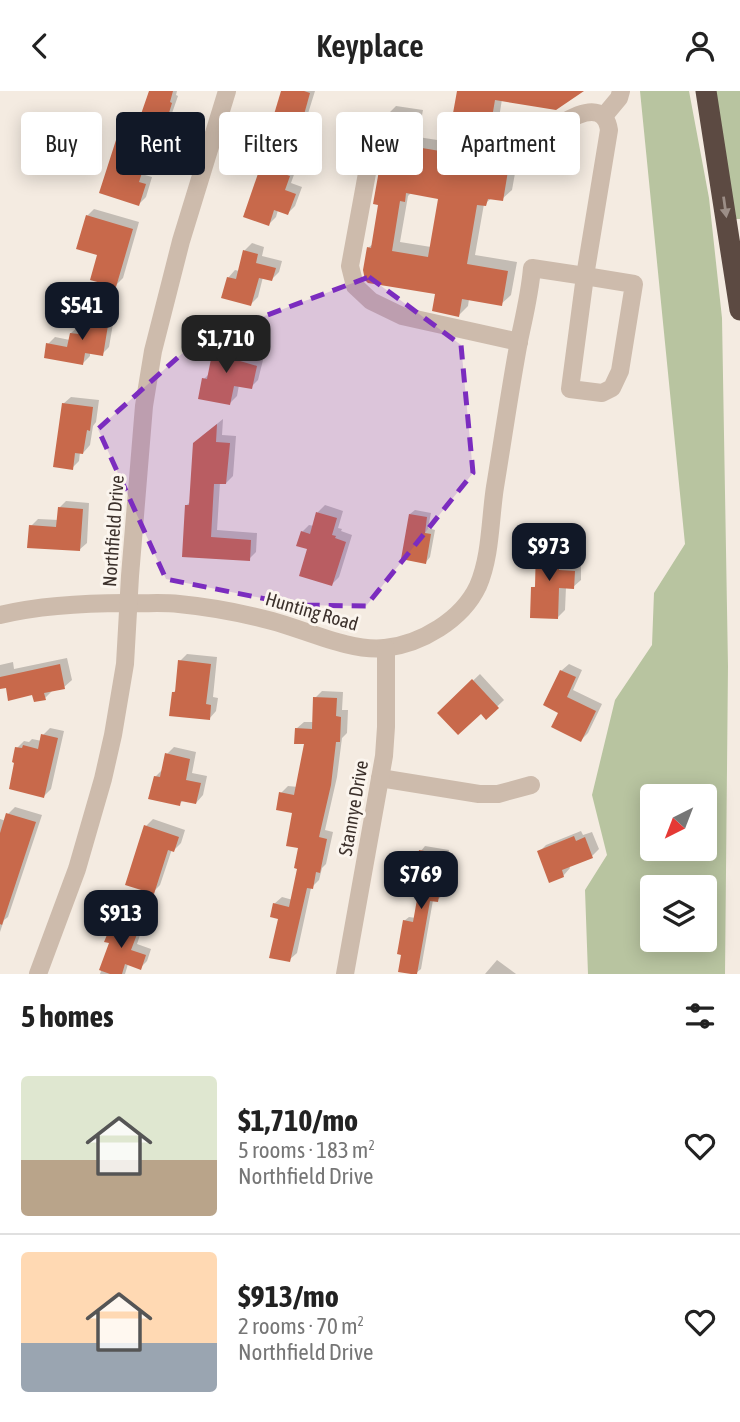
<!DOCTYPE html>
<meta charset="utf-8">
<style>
:root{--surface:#fff;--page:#f6f6f6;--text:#222;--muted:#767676;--line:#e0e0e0;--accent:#111827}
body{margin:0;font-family:"Asap Condensed",sans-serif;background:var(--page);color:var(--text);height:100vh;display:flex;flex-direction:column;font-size:26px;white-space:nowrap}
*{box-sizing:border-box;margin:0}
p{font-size:23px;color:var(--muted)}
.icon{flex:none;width:38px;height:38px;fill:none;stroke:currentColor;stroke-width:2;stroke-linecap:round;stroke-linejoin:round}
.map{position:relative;height:883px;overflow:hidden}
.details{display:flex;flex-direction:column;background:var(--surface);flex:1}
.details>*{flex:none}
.guide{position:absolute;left:21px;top:21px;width:698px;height:63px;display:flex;gap:14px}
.needle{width:46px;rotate:222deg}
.buttons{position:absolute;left:640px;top:693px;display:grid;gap:14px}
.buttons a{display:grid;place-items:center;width:77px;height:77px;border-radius:7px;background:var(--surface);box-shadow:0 4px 18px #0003;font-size:35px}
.price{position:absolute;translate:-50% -60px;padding:0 16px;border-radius:14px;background:var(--accent);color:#fff;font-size:23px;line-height:46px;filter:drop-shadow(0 2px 4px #0008)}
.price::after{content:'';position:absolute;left:50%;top:42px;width:21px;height:16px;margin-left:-10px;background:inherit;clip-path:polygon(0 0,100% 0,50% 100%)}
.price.current{background:#222;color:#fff}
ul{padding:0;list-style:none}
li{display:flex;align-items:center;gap:21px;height:175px;padding:0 21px}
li+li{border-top:2px solid var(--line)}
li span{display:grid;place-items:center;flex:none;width:196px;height:140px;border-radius:7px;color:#555}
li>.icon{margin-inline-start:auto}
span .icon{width:84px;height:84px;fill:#fffc;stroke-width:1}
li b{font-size:30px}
h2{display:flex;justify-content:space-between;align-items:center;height:84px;padding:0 21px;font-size:30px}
.pill{padding:0 24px;border-radius:7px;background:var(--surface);box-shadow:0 4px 18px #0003;font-size:24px;line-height:63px}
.pill.current{background:var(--accent);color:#fff}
header{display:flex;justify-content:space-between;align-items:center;height:91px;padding:0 21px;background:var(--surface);font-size:32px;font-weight:600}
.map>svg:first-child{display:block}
.green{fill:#b8c4a0;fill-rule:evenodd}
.shadow{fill:#0003;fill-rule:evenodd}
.building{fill:#c8694b;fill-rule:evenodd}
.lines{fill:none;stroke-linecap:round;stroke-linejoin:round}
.minor{stroke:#cdbbac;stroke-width:18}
.highway{stroke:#5c4a42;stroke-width:21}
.oneway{fill:#9c8e87}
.marked{fill:#7b2cbf;fill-opacity:0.2;stroke:#7b2cbf;stroke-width:5;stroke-dasharray:14 9;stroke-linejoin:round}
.labels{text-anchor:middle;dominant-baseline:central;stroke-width:6;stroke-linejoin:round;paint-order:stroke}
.street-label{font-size:19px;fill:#3b302b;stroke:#fbf5ee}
</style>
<header><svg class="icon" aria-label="back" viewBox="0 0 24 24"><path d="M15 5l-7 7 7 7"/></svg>Keyplace<svg class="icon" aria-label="person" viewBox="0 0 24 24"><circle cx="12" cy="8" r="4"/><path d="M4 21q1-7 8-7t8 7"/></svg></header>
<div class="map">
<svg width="740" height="883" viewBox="0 0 740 883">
<rect width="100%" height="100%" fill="#f4ebe1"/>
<g class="green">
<path d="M640,0H689L709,107L722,227L728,575L725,883H588L585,799L607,764L592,704L615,609L652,554L654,502L685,453ZM653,705H705V758H653ZM653,796H705V849H653Z"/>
<polygon points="714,0 740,0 740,128 736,128"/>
</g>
<g class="shadow">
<polygon points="151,0 177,0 176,4 178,5 171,25 164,33"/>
<polygon points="283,0 315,0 306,29 304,31 315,34 312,46 304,53 292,37 294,35"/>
<path d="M458,0H580L502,8L494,59L502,60V68L517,71L512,99L502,108L492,107L484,113L475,164L517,171L511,204L501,213L469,208L468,215L459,224L437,202L368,157L374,152L387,46V24L396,15L423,19L418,46L450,51ZM412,101L440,106L431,156L400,151L408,105Z"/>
<polygon points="125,43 155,53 145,84 152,86 146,106 139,113 117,50"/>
<polygon points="270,65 280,68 279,72 296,78 291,92 302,96 295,115 288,122 278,119 276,126 269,133 263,72"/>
<polygon points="94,118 139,131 123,187 116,194 99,163 87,125"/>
<polygon points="252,152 264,156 262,165 282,170 279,181 272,188 263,186 258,206 251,213 228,187 235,179 239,180 245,159"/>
<polygon points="92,217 115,221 109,256 102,263 90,261 90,265 83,272 48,253 55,246 70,249 71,242 79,235 82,236 84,224"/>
<polygon points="229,247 249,251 246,263 263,269 258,289 251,296 239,294 237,305 230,312 204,288 210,282 214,259"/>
<polygon points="71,306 99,309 96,331 93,335 90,354 83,362 80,361 79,370 72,377 63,313"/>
<polygon points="223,328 222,344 236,345 233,385 226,392 220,391 217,439 257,442 256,461 249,468 184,464 187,414 191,410 202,345"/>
<polygon points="66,410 89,412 87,452 79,459 31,435 38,428 59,429 59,417"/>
<polygon points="325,414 343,420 338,437 342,438 341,440 352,444 339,486 332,493 309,457 302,441 309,434 314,435 318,421"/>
<polygon points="415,419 431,422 428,437 435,439 430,466 426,471 410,423"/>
<polygon points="545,448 567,448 566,472 581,473 581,489 573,496 566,496 565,519 558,526 533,497 537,494 538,455"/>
<polygon points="187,563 217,566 213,606 218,607 216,620 209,628 173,602 177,598 180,570"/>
<polygon points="67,567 72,589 64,596 52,600 45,607 7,595 0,597 0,574 13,571 14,578"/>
<polygon points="569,573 582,579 573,599 602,613 588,642 581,649 561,621 561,580"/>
<polygon points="480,583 504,609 486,626 481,620 439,622"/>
<polygon points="322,600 343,601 342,619 348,619 347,642 342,647 337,686 325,739 333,741 326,773 322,777 319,789 311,797 297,862 289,869 280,827 274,813 282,806 293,809 300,756 294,721 281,702 288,695 298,696 306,652 296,638 304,631 314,631 315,607"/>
<polygon points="50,637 64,640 51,698 44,705 17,657 24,650 29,651 32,648 42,650 43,644"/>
<polygon points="174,656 196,661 192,682 207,685 203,704 196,712 184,709 179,713 155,686 162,679 167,663"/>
<polygon points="15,716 42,724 8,826 4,829 0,841 0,728 6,730 8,723"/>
<polygon points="153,728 185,739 181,752 174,759 172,758 160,794 153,801 146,735"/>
<polygon points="581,740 583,744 592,741 599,758 592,765 569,775 570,777 563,785 539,761 546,754"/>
<polygon points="425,755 449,759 442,805 437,809 433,809 421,878 416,882 404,830 409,826 416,827 424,779 421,760"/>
<polygon points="124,825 144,832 137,853 151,858 147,870 140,877 128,873 125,883 100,883 111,851 110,840"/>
<polygon points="497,869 516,883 485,883"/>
</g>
<g class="building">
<polygon points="149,0 173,0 170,11 172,12 165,35 140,26"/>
<polygon points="281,0 304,0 310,2 300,38 272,30"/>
<path d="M457,0H584L556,19L495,9L485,68L494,69V77L508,80L503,110L488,108L486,115L477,114L467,173L508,180L502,215L462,208L459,226L432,220L435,203L368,192L365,189L363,179L367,156L371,157L378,114L373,113L385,46L383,37L385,23L414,29L410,55L446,61ZM406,102L438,108L428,166L392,160L400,110L405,111Z"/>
<polygon points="290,36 309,41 305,55 286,50"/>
<polygon points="116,49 149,60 139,91 146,93 139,115 99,102"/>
<polygon points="262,71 274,75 273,79 290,85 285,99 296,103 288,124 274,119 269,135 243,126"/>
<polygon points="86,124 133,138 116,196 90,189 97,164 76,158"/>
<polygon points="243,159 258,163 256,172 276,177 272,190 259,187 251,215 221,207 227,186 236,188"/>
<polygon points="83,223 109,228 103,265 85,262 83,274 44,267 46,252 67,256 70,242 79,243"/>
<polygon points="220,253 242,257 240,270 257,275 252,298 234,295 230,314 198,308 202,287 207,288 213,258 219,260"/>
<polygon points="62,312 93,316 90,340 87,339 83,363 75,362 73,379 53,376"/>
<polygon points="217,333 216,351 230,352 226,393 214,393 211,446 251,449 250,470 182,466 185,414 189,414 193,352"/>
<polygon points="58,416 83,418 80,460 27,457 29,434 56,436"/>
<polygon points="316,421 337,427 332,444 336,445 335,447 346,451 332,495 299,485 307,458 296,455 301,440 310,443"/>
<polygon points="409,423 427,426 425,442 431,443 426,473 401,468"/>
<polygon points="536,454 560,455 559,479 575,480 574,498 559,497 558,528 530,527 531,496 535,496"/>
<polygon points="178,569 211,573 206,613 211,614 210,629 169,625 172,601 175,601"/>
<polygon points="60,573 65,598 44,602 46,609 34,611 32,604 8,610 6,597 0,598 0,586"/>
<polygon points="560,579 576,586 567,606 596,620 581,651 551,636 558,622 543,614"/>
<polygon points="472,588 499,617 486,629 481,623 458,644 437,622"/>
<polygon points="313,606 337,607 336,625 341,626 340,651 336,651 331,694 319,746 327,748 320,782 316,781 313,798 307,797 290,871 269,867 278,828 270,826 273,812 289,816 297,778 294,777 298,757 286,755 292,722 276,719 279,701 294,704 304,653 294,653 295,637 312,638"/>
<polygon points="41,643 58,647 44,707 9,698 14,672 12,671 15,656 22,657 23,654 38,658"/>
<polygon points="165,662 190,668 186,689 201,692 196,713 181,710 180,715 148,708 154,685 160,686"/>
<polygon points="6,722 36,731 2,834 0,833 0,742"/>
<polygon points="144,734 179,746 174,761 168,759 154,803 125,794"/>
<polygon points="574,745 576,750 585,746 593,767 562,779 564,786 549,792 537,760"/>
<polygon points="419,759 446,764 438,811 430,810 417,883 411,883 398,881 401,864 397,863 403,829 413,831 422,780 416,779"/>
<polygon points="116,830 139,838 131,859 146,864 141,879 125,873 122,883 110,883 99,879 109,852 104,851 109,839 113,840"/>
</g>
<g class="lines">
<g class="minor">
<polyline points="604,25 619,7 621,0"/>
<polyline points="374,44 350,175 355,195 371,210 402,225 519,251"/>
<path d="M0,524C42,514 83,512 126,512C143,513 161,511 179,513C210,516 242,522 272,530C306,539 351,561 385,557C421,553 462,529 478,495C491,465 490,428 495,396C503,348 510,298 519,250C524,226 530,202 532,177L585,185L570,298L602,302L612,297L620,280L634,193L585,185L609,39C603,0 556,35 539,49"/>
<polyline points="380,687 479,703 498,703 531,694"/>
<polyline points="38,883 77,778 103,688 113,644 125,573 130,485 144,315 153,260 181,150 227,0"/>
<polyline points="345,883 384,665 386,636 386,557"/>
</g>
<polyline class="highway" points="706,0 740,219"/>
</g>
<defs><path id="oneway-solid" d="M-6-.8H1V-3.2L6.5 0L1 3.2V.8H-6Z" transform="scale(1.75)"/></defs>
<use class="oneway" href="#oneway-solid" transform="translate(725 116) rotate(82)"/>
<path class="marked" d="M369,186L461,254L473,382L366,515L296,514L166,488L98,338L195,251Z"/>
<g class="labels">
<g class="street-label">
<text transform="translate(113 440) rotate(-86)">Northfield Drive</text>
<text transform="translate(312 520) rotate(16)">Hunting Road</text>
<text transform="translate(353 717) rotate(-80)">Stannye Drive</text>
</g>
</g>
</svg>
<div class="buttons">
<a><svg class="needle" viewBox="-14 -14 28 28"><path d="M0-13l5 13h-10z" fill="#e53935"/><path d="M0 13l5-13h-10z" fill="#767676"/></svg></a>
<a><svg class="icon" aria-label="layers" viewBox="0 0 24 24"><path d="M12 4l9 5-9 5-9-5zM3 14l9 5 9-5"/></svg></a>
</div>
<b class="price" style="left:82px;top:251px">$541</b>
<b class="price current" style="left:226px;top:284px">$1,710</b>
<b class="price" style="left:549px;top:492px">$973</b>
<b class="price" style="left:421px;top:820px">$769</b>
<b class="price" style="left:121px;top:859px">$913</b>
<div class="guide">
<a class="pill">Buy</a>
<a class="pill current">Rent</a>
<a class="pill">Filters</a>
<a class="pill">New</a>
<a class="pill">Apartment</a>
</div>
</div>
<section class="details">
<h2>5 homes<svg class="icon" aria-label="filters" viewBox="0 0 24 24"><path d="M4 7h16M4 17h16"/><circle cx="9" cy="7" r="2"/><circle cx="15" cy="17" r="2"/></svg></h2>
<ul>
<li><span style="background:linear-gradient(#dfe7d0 60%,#b9a48a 0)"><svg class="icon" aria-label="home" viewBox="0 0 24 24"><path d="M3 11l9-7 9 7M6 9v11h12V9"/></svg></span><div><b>$1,710/mo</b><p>5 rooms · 183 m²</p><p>Northfield Drive</p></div><svg class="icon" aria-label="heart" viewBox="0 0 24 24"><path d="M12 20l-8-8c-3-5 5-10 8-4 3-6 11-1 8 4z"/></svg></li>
<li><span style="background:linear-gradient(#ffd9b3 65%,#9aa5b1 0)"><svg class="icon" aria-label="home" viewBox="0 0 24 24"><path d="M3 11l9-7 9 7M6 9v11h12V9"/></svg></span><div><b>$913/mo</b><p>2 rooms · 70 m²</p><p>Northfield Drive</p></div><svg class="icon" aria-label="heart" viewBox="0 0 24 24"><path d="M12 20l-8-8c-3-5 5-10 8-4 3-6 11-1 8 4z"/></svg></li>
</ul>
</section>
